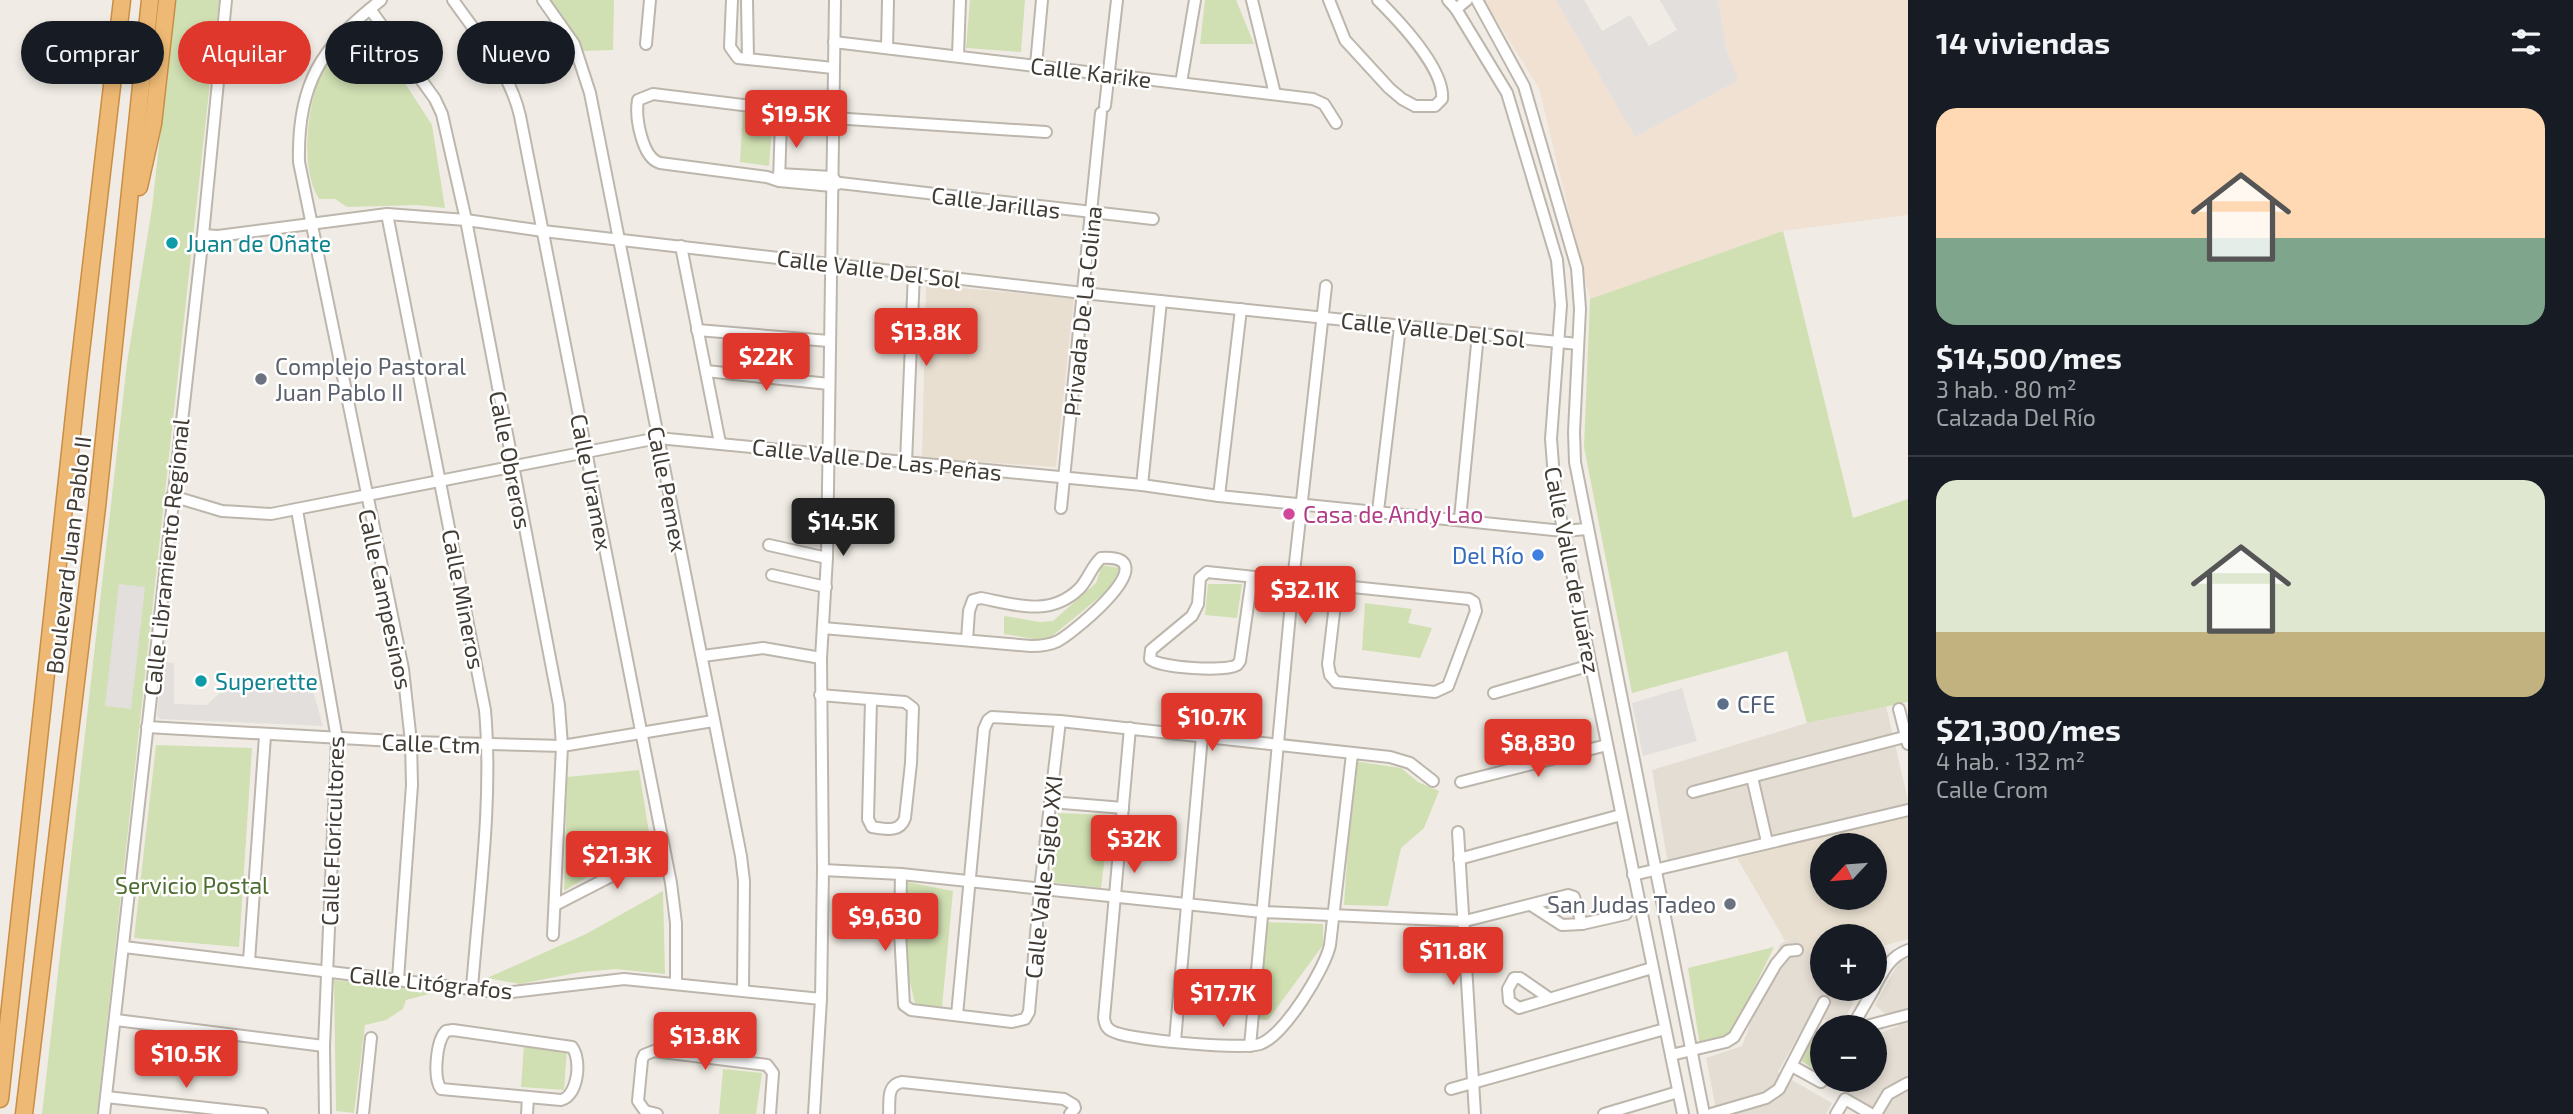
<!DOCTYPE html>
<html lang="es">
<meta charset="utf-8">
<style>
:root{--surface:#171b24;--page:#20242c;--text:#f1f3f6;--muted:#9ea1a6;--line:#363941;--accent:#e0372c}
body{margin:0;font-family:"Exo 2",sans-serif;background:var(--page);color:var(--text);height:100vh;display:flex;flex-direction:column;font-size:26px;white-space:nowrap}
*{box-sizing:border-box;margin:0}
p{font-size:23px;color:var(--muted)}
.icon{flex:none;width:38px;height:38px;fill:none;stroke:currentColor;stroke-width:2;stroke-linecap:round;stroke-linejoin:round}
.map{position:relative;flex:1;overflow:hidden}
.sheet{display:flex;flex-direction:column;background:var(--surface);width:665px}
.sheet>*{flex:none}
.banner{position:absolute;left:21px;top:21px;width:665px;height:63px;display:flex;gap:14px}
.needle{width:46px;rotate:244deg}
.tools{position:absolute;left:1810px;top:833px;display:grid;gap:14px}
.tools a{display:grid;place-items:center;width:77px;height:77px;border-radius:50%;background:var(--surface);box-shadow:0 4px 10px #0003;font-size:35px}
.price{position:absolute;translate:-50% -60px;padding:0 16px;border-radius:7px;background:var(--accent);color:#fff;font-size:23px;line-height:46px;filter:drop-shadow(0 2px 4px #0008)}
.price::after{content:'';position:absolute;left:50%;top:42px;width:21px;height:16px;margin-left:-10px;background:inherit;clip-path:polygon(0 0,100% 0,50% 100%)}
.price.on{background:#222;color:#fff}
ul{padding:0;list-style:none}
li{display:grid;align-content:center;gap:14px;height:371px;padding:0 28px}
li+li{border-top:2px solid var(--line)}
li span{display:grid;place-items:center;height:217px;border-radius:21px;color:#555}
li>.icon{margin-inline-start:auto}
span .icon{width:126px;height:126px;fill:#fffc;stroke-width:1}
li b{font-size:30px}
h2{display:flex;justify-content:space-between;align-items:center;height:84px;padding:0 28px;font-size:30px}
.pill{padding:0 24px;border-radius:32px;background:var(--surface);box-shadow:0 4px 10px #0003;font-size:24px;line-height:63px}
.pill.on{background:var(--accent);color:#fff}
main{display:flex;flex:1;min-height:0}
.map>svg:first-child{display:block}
.residential{fill:#e4ddd4}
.commercial{fill:#f0e1d2}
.education{fill:#e8dfd0;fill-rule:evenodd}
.green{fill:#d0e0b2}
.parking{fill:#e2dfdd}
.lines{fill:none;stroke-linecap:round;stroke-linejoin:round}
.minor-casing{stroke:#bdb6ac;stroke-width:14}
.highway-casing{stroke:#ca8d45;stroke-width:19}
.minor{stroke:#fff;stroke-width:10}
.highway{stroke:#edb974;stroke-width:16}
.culture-dot{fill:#0f9aa8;stroke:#fff;stroke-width:2.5}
.worship-dot{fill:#6b7280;stroke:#fff;stroke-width:2.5}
.hotel-dot{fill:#d1479c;stroke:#fff;stroke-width:2.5}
.shop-dot{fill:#3f7fe0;stroke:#fff;stroke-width:2.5}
.service-dot{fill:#5c6f8a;stroke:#fff;stroke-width:2.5}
.labels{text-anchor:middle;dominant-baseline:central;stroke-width:5;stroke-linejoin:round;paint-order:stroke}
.street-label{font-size:23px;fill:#423c35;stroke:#fff}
.culture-label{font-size:23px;fill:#0d838f;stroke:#fff;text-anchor:start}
.worship-label{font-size:23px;fill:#5b616d;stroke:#fff;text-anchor:start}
.hotel-label{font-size:23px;fill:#b23c85;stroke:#fff;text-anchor:start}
.shop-label{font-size:23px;fill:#366cbe;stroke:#fff;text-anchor:end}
.service-label{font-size:23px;fill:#4e5e75;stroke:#fff;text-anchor:start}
.park-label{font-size:23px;fill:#4c6c30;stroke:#fff}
</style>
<main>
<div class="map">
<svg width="1908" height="1114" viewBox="0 0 1908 1114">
<rect width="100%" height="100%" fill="#f0ece5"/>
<g class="residential">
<polygon points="1886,706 1908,800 1908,939 1884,945 1874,962 1874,936 1822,936 1822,989 1860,989 1841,1027 1811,1013 1778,1072 1832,1103 1826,1114 1717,1114 1706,1058 1742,1046 1780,944 1833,921 1874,898 1874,845 1822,845 1822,894 1795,832 1668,864 1652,770 1807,723"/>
<polygon points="1908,959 1908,1114 1883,1114 1831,1084 1834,1080 1874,1080 1874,1035 1899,1026 1875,1005 1899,962"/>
</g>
<polygon class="commercial" points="1484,0 1556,0 1635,137 1738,80 1726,49 1718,0 1908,0 1908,215 1783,231 1590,299 1539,88"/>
<g class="education">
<polygon points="926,285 1074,298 1056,467 922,458"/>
<path d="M1908,817V939L1884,945L1874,962V936H1822V962L1812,958L1796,938L1785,941L1737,858ZM1874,845V898H1822V845Z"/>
</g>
<g class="green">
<polygon points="175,0 219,0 97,1114 42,1114 127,363 152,208"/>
<polygon points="549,0 614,0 613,50 584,51"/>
<polygon points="970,0 1025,0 1021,52 966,48"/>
<polygon points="1205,0 1236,0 1254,44 1200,44"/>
<path d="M368,26L432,125L445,208L417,205L347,207L335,199H319C298,166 308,94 327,61C332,54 340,48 346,41C353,34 357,28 368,26Z"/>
<polygon points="743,110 773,115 769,166 740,162"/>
<polygon points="1783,231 1853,518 1908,499 1908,702 1807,723 1787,651 1632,693 1584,447 1590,299"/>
<polygon points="1102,565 1119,568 1118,582 1046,641 1004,634 1004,616 1040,622 1053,621 1096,583"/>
<polygon points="1208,584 1242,584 1237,618 1205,615"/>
<polygon points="1365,603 1412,609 1408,623 1432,628 1420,658 1362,650"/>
<polygon points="156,745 252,748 239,947 134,938"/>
<polygon points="1354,761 1401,768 1418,782 1439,791 1424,828 1401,848 1388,906 1344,905"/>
<polygon points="639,770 650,839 564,891 567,777"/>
<polygon points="1058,813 1110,815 1101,888 1051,882"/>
<polygon points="907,882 953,891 942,1007 915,1004 907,969"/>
<polygon points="663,891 665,974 616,969 581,972 520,984 487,978 586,934"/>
<polygon points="1265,922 1323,924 1323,945 1268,1020 1258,1020"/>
<polygon points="1774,947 1730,1037 1700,1046 1688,968"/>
<polygon points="334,980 440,991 406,1000 403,1009 386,1020 365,1025 354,1113 336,1111"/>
<polygon points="1815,1029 1822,1033 1822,1068 1819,1072 1798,1059"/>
<polygon points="524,1045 567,1049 564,1090 521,1087"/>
<polygon points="723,1069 762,1073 756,1114 719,1114"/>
</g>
<g class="parking">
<polygon points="1556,0 1584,0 1602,31 1630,15 1649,46 1677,30 1660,0 1718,0 1726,49 1738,80 1635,137"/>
<polygon points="119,584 145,587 131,709 105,706"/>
<polygon points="163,662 174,663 174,704 207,705 229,684 229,679 310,681 323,726 160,719 157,715"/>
<polygon points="1682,688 1697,741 1643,756 1632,703"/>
</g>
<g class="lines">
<g class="minor-casing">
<g id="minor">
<path d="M381,0C321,47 297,84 299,162L403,669L411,742L412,785L398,979"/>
<path d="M453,0C479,37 510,72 520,116L671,883L676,923V983"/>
<polyline points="543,0 574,44 590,93 741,856 744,881 743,990"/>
<polyline points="732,0 730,47 738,58 833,68"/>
<polyline points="747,0 748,59"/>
<polyline points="1252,0 1275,94"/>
<path d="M1329,0L1345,40L1389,88L1402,99L1415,106H1435L1442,99C1445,69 1398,20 1378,0"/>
<polyline points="1448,0 1456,9 1507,93 1557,260 1561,305 1551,439 1555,490 1683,1114"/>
<polyline points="1477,0 1524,86 1577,268 1580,309 1574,432 1575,462 1704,1114"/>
<polyline points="370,9 435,99 442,114 466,220 559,705 562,746 553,935"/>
<polyline points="1456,9 1467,0"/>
<polyline points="834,42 1313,99 1324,104 1336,123"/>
<polyline points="646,44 650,0"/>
<polyline points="887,48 888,0"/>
<polyline points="958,56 960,0"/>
<polyline points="1036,65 1042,0"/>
<polyline points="501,67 560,24"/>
<polyline points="1181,83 1195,0"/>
<polyline points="1105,106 1117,0"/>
<polyline points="833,118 1046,132"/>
<polyline points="779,174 832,177 835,180"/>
<path d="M779,181L781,120L775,109L653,94L638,100C635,117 642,158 660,163L767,177L779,181L832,186L840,183L1153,219"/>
<path d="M387,214L485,710C493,801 479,897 472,988"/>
<polyline points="203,235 218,236 387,214 466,220 543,231 1083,293 1578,344"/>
<polyline points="681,246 720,443"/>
<polyline points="697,330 829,341"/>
<polyline points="706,371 829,384"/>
<polyline points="906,462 914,273"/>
<polyline points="1142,485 1161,301"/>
<polyline points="172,496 222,511 271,514 658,438 1142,485 1219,496 1563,531 1587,529"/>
<polyline points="1219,496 1241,309"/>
<polyline points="1061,508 1101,113"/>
<polyline points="297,510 337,739 324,1046 325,1114"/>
<polyline points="1378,511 1400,327"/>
<polyline points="1460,519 1478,334"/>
<polyline points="769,545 827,558"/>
<polyline points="772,575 826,587"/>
<path d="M1252,577L1240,661L1237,665C1225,672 1160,668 1150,659L1151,650L1192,616L1198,604L1200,578L1207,572L1469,599L1474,602L1476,611L1448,686L1435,692L1336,682L1330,675L1328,664L1337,587"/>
<path d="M823,628L1031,646C1040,646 1050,645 1058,641C1076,631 1169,554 1101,558C1091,567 1088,580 1079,589C1050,617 1016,605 981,598L973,600L969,611L967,640"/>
<polyline points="703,656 763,648 821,658"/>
<polyline points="1494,693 1591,665"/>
<path d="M820,695L905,702L913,708L911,763L905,818C900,833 885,829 872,827L868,819L871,700"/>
<polyline points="1899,709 1908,744"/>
<polyline points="147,727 411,742 562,746 713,721"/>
<path d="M1130,728L1104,1018C1105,1024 1106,1028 1112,1031C1127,1040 1243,1050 1260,1044C1284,1036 1325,969 1330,945L1352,754"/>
<polyline points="1752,777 1767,842"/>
<polyline points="1461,782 1607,745"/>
<polyline points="1693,792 1908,736"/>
<polyline points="1051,802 1123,808"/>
<polyline points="1458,832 1475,1114"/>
<polyline points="1459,859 1621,815"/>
<polyline points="823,870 901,874 1262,912 1465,921 1568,895 1574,897 1582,924 1562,925 1531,905"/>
<polyline points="901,874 900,932 904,1005 911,1010 1012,1022 1025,1019 1029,1012 1040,889 1060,721"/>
<polyline points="1633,875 1908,810"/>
<polyline points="555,905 664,849"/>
<polyline points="1582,924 1626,914"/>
<polyline points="124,947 504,993 624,979 821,999"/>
<polyline points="249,961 265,736"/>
<path d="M1874,988C1883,972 1889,957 1908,950"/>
<polyline points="1549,998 1520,978 1514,978 1508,989 1509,1001 1519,1008 1652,968"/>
<polyline points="957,1015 984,729 988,720 992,717 1060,721 1390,757 1410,763 1433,781"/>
<polyline points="116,1020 324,1046"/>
<polyline points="1852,1027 1874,989"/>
<polyline points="1863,1027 1908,1015"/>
<path d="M453,1030L572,1047C582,1060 578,1096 561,1100L441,1089C433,1078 436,1041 446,1031Z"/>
<polyline points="1175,1041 1202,736"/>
<polyline points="1250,1046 1293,581 1326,286"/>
<polyline points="1671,1055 1726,1042 1734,1037 1776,964 1787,951 1797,950"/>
<polyline points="1792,1066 1821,1082 1823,1080"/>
<polyline points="1451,1089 1665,1029"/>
<polyline points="106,1097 262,1114"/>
<polyline points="104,1114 203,235 226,0"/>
<polyline points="363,1114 371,1038"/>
<polyline points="527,1114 528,1097"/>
<polyline points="657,1114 645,1111 638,1101 642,1060 644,1055 654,1051 767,1065 773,1073 770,1114"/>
<polyline points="814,1114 821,999 823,870 821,658 827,558 835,0"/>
<path d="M889,1114C890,1101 886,1085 902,1082L1064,1099L1074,1105L1075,1108L1070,1114"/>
<polyline points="1604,1114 1678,1092"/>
<polyline points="1711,1114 1766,1098 1779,1089 1824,1002"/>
<polyline points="1836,1114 1845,1099 1871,1114"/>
<polyline points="1876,1114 1888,1094 1908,1083"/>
</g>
</g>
<g class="highway-casing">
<g id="highway">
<polyline points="139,187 153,124 167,0"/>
<polyline points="0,1099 78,378 122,0"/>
<polyline points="24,1114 97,507 150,0"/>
</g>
</g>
<use href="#minor" class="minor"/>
<use href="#highway" class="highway"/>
</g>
<g class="culture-dot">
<circle cx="172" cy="243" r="7"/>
<circle cx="201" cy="681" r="7"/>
</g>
<g class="worship-dot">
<circle cx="261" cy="379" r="7"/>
<circle cx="1730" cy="904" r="7"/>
</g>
<circle class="hotel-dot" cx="1289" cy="514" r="7"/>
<circle class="shop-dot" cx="1538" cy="555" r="7"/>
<circle class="service-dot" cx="1723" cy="704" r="7"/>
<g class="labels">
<g class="street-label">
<text transform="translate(1091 72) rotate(7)">Calle Karike</text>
<text transform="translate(996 202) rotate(7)">Calle Jarillas</text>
<text transform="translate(869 268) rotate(7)">Calle Valle Del Sol</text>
<text transform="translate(1082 311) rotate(-84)">Privada De La Colina</text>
<text transform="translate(1433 329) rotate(6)">Calle Valle Del Sol</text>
<text transform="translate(877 459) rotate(6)">Calle Valle De Las Peñas</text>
<text transform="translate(511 460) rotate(79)">Calle Obreros</text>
<text transform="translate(592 482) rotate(79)">Calle Uramex</text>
<text transform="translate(668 489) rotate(79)">Calle Pemex</text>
<text transform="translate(68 555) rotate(-83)">Boulevard Juan Pablo II</text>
<text transform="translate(166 557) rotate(-84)">Calle Libramiento Regional</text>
<text transform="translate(1573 570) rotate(79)">Calle Valle de Juárez</text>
<text transform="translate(386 599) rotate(78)">Calle Campesinos</text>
<text transform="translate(464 599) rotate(79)">Calle Mineros</text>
<text transform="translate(431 743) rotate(2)">Calle Ctm</text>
<text transform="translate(332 831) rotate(-88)">Calle Floricultores</text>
<text transform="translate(1043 877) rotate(-84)">Calle Valle Siglo XXI</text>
<text transform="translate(431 982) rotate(6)">Calle Litógrafos</text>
</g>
<g class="culture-label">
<text x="186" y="243">Juan de Oñate</text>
<text x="215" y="681">Superette</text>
</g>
<g class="worship-label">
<text x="275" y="366">Complejo Pastoral<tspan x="275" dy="26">Juan Pablo II</tspan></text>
<text x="1716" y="904" text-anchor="end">San Judas Tadeo</text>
</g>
<g class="hotel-label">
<text x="1303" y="514">Casa de Andy Lao</text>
</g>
<g class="shop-label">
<text x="1524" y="555">Del Río</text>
</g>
<g class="service-label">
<text x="1737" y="704">CFE</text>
</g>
<g class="park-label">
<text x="192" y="885">Servicio Postal</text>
</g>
</g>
</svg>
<div class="tools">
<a><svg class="needle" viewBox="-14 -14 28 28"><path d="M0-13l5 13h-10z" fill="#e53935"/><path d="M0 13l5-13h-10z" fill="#9ea1a6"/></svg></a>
<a>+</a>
<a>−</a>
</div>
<b class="price" style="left:796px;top:150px">$19.5K</b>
<b class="price" style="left:926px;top:368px">$13.8K</b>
<b class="price" style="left:766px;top:393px">$22K</b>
<b class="price on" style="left:843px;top:558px">$14.5K</b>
<b class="price" style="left:1305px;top:626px">$32.1K</b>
<b class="price" style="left:1212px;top:753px">$10.7K</b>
<b class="price" style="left:1538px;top:779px">$8,830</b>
<b class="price" style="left:1134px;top:875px">$32K</b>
<b class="price" style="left:617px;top:891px">$21.3K</b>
<b class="price" style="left:885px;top:953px">$9,630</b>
<b class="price" style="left:1453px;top:987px">$11.8K</b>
<b class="price" style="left:1223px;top:1029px">$17.7K</b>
<b class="price" style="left:705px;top:1072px">$13.8K</b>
<b class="price" style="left:186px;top:1090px">$10.5K</b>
<div class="banner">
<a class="pill">Comprar</a>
<a class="pill on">Alquilar</a>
<a class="pill">Filtros</a>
<a class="pill">Nuevo</a>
</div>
</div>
<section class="sheet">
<h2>14 viviendas<svg class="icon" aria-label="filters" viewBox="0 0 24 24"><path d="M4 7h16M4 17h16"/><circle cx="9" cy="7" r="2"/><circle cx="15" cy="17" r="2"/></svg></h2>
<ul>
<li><span style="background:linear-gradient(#ffd9b3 60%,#7fa58c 0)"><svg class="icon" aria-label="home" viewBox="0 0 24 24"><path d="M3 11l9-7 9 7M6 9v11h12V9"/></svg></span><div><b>$14,500/mes</b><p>3 hab. · 80 m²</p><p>Calzada Del Río</p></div></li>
<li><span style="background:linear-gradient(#dfe7d0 70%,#c2b280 0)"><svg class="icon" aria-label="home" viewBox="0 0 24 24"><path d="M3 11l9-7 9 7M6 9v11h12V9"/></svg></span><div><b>$21,300/mes</b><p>4 hab. · 132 m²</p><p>Calle Crom</p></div></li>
</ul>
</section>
</main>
